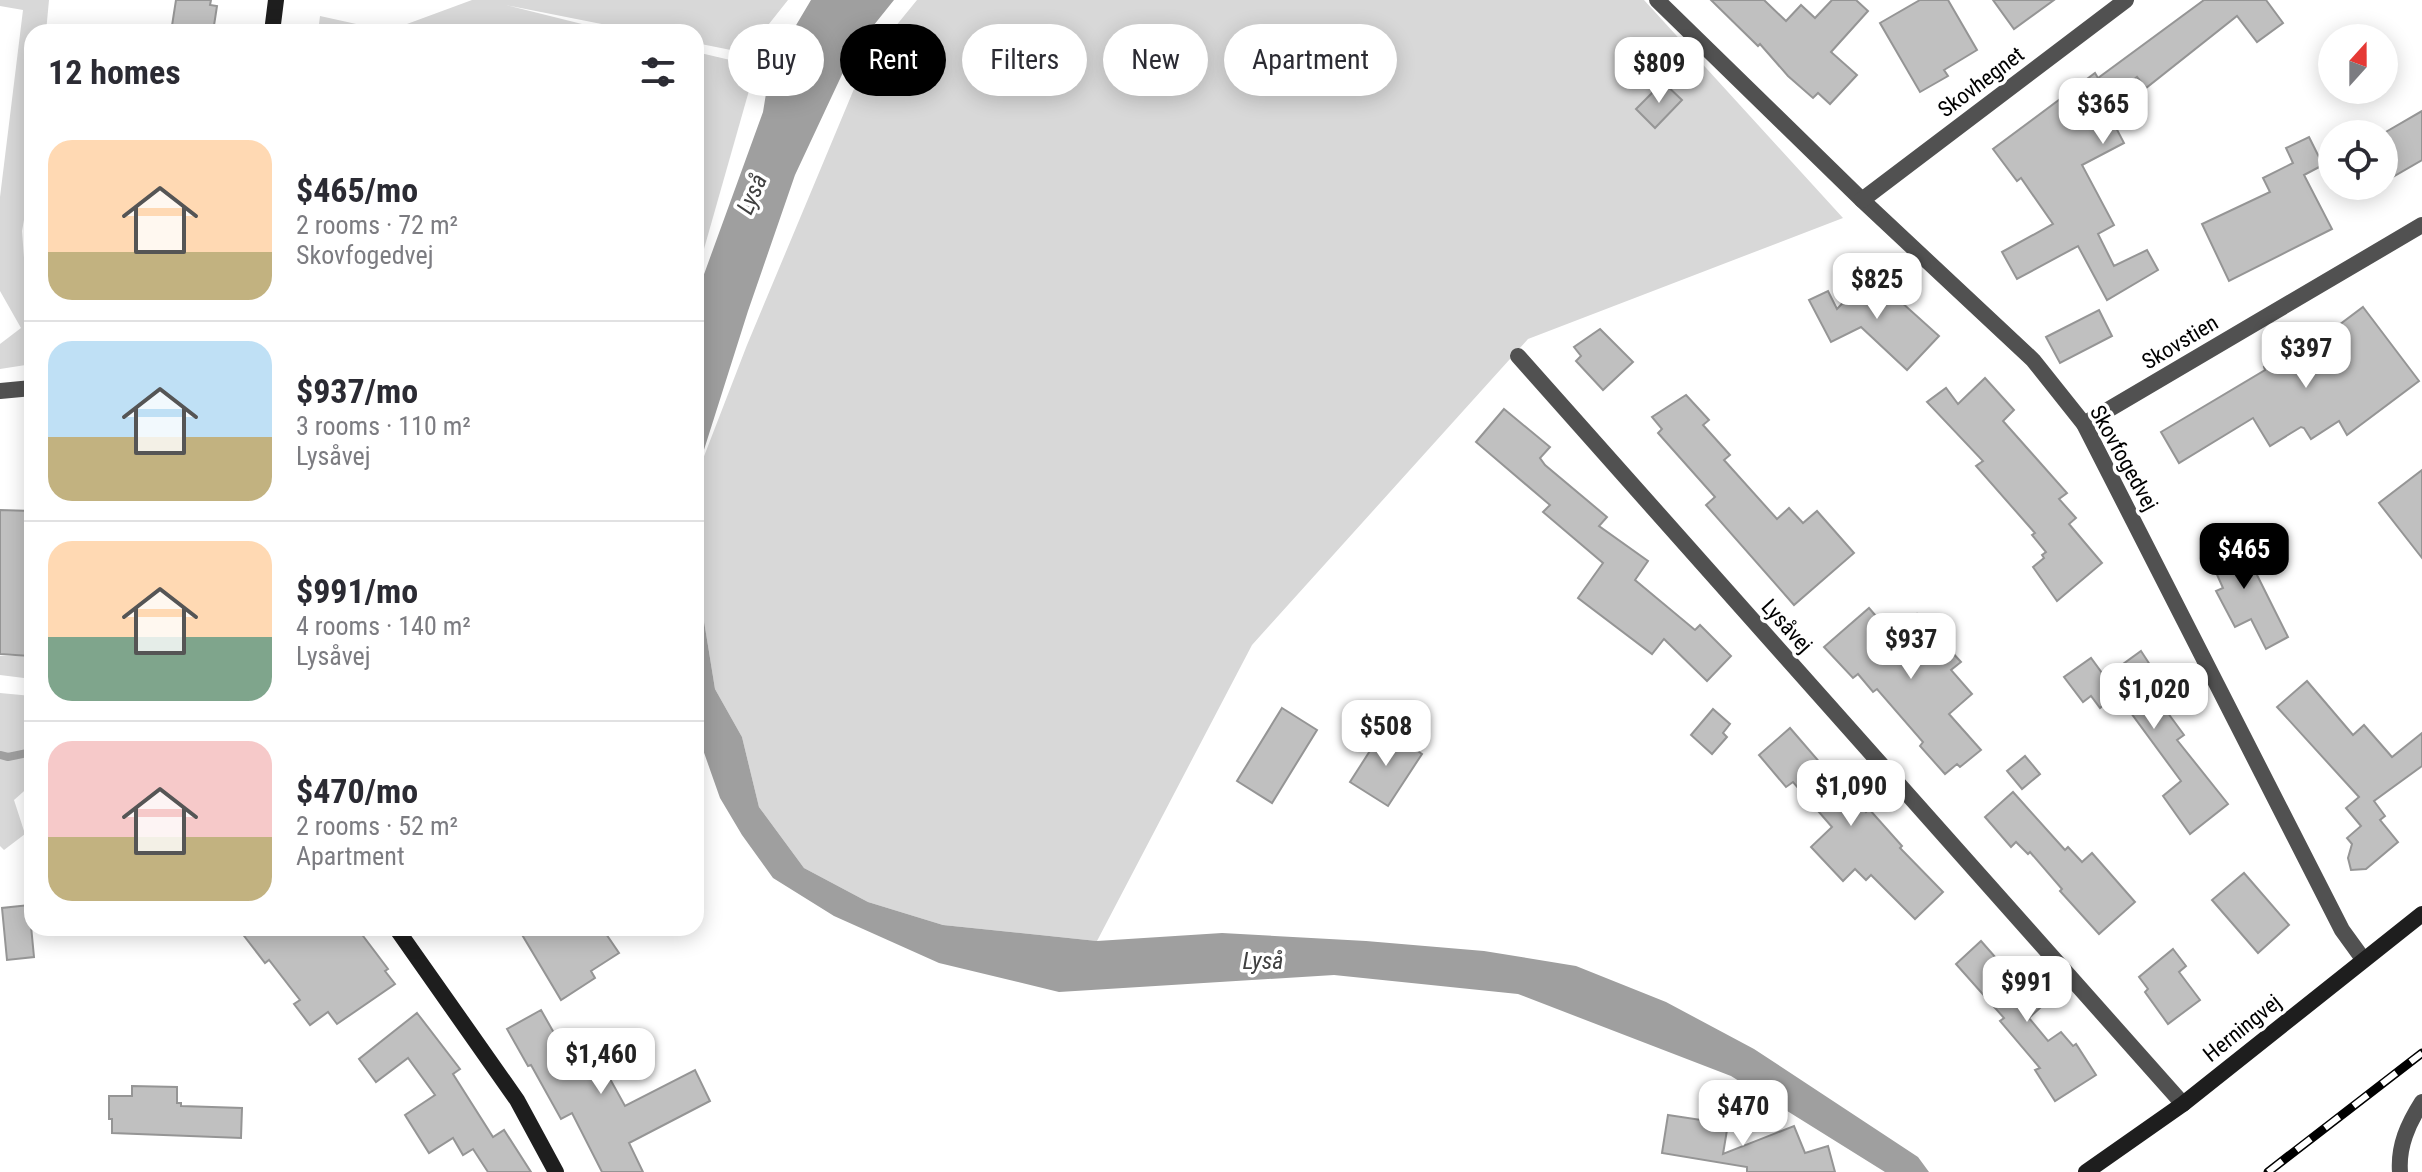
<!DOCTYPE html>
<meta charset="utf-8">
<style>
:root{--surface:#fff;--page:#f2f2f3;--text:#2b2b33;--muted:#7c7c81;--line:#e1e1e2;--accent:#000}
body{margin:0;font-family:"Roboto Condensed",sans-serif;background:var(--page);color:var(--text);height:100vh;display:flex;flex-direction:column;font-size:30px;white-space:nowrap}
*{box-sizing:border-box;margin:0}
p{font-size:26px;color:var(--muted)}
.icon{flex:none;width:44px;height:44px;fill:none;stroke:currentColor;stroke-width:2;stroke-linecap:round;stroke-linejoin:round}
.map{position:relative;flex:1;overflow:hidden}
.drawer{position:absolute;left:24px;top:24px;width:680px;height:912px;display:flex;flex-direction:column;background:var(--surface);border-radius:24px;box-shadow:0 4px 20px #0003}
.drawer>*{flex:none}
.guide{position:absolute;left:728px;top:24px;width:760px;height:72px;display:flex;gap:16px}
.needle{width:52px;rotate:21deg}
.controls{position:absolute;left:2318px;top:24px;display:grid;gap:16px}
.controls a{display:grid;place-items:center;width:80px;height:80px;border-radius:50%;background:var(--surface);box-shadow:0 4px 20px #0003;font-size:40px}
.price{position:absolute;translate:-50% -68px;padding:0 18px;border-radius:16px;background:#fff;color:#222;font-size:26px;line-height:52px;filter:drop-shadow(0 2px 4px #0008)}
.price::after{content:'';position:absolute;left:50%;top:48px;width:24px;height:18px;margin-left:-12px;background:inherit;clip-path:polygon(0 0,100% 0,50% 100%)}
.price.on{background:var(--accent);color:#fff}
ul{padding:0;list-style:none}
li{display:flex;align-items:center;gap:24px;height:200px;padding:0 24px}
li+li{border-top:2px solid var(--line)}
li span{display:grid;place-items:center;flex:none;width:224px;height:160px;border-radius:24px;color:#555}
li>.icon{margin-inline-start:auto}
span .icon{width:96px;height:96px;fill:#fffc;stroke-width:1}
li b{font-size:34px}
h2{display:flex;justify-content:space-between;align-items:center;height:96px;padding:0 24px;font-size:34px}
.chip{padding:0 28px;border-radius:36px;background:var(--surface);box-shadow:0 4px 20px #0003;font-size:28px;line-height:72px}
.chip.on{background:var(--accent);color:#fff}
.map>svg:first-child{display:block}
.green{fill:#d8d8d8}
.water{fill:#9f9f9f}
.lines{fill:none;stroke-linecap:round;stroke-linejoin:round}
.stream{stroke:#9f9f9f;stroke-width:8}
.building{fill:#c0c0c0;stroke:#959595;stroke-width:2}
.street{stroke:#515151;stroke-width:16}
.secondary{stroke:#1e1e1e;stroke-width:16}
.rail-casing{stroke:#000;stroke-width:9}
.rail{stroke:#fff;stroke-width:6;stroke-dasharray:18;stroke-linecap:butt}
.labels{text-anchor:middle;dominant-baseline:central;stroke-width:7;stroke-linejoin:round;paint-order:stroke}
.street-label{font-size:22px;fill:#000;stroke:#fff}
.water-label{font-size:24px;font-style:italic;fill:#404040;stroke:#fff}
</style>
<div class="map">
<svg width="2422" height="1172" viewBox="0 0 2422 1172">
<rect width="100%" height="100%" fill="#fff"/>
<g class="green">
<polygon points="0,0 49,0 46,32 32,32 32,175 22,231 32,364 0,369 0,344 21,328 0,291 0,197 23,10 0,6"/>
<polygon points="472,0 788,0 746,53 696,43 696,32 642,32 506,5 614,32 318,32 320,16 388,31"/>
<polygon points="917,0 1644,0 1843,218 1528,339 1252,645 1097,941 943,925 868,902 804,868 759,807 742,737 715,689 698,584 696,477 747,345 864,65"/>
<polygon points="696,52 756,66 696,277"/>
<polygon points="0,656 32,656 32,679 0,675"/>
<polygon points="0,693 32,696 32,784 14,800 25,834 4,850 0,846"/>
</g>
<g class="water">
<polygon points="811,0 894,0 853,51 795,175 748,311 696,475 696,305 699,288 763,112 770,69"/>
<polygon points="696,550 698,584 715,689 742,737 759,807 804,868 868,902 943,925 1097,941 1222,933 1366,941 1484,951 1576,966 1666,1002 1754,1049 1918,1157 1929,1172 1885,1172 1731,1076 1518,994 1334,975 1059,992 939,963 834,916 773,878 742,835 720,798 696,730"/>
</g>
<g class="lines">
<polyline class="stream" points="0,755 8,757 32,752"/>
</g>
<g class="building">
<polygon points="176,0 211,0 210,5 217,6 213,32 171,32"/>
<polygon points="1711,0 1764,0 1786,21 1801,5 1815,18 1832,0 1856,0 1868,11 1831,52 1857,75 1830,104 1818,93 1813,98 1788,76 1760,44 1758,46"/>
<polygon points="1920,0 1948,0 1977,50 1944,70 1948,76 1920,92 1880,23"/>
<polygon points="1993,0 2054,0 2014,29"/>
<polygon points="2204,0 2266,0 2283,23 2257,42 2237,16 2146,88 2137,77 2103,103 2124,143 2082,165 2114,225 2098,234 2114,266 2147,250 2158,270 2107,300 2078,246 2017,279 2002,252 2053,224 2021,178 2017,181 1993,149 2095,73 2098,78"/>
<polygon points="1663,82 1682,100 1655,128 1636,109"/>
<polygon points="2422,111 2422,160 2384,182 2384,133"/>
<polygon points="2309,137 2323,165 2304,175 2332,229 2229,281 2202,224 2270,192 2263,178 2293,163 2286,148"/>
<polygon points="1870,274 1939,336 1907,370 1861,327 1831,342 1809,300 1828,291 1837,309"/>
<polygon points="2363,307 2419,381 2347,435 2339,421 2311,439 2304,428 2301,427 2270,446 2253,418 2179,463 2161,432 2265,370 2264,367 2299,345 2303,352"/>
<polygon points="2099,310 2112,336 2060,363 2046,337"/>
<polygon points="1600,329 1633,362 1603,390 1576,361 1581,356 1574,347"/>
<polygon points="1985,378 2014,410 2003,421 2067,493 2059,499 2076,518 2069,524 2102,563 2057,601 2033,567 2044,558 2042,555 2046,552 2032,535 2035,533 1976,466 1983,461 1927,402 1946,388 1958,404"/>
<polygon points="1686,395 1709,420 1703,425 1730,455 1724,460 1777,519 1789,508 1803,523 1817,511 1854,553 1794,605 1706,505 1715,497 1658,433 1662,429 1652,417"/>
<polygon points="1504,409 1550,447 1540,458 1545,465 1607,517 1599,526 1648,561 1635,580 1695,630 1700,625 1731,656 1707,681 1664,639 1652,654 1578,598 1603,563 1543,512 1550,505 1476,442"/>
<polygon points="2422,470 2422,558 2379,503"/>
<polygon points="0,510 32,511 30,656 0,654"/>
<polygon points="2235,531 2288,637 2266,649 2251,619 2235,627 2216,591 2223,588 2206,550"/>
<polygon points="1869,608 1893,636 1917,614 1961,662 1951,670 1972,694 1949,714 1981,750 1960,767 1957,764 1945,774 1920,746 1923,742 1877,689 1873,692 1858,674 1853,678 1824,647"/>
<polygon points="2141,651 2171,697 2162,705 2184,735 2177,740 2228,804 2190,834 2163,796 2181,781 2117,694 2100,708 2091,696 2083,702 2064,677 2091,658 2105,677"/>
<polygon points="2307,681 2353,735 2364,725 2392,757 2422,733 2422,766 2374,801 2385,816 2380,820 2398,842 2366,869 2351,870 2348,858 2352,844 2347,838 2361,826 2346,808 2359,797 2277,707"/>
<polygon points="1282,708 1317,730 1272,803 1237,781"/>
<polygon points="1713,709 1730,724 1723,733 1727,737 1712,754 1691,735"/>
<polygon points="1790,728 1828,772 1830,771 1866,812 1869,809 1902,846 1900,848 1943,892 1915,919 1871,875 1866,880 1855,869 1843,881 1811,847 1832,827 1793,782 1786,787 1759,755"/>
<polygon points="1384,729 1422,754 1388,806 1350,782"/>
<polygon points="2025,756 2040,774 2022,789 2007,771"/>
<polygon points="2013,792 2065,850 2068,847 2082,862 2092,853 2135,902 2099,934 2060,891 2062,889 2030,852 2028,854 2016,842 2011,847 1985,817"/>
<polygon points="2244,873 2289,925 2258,953 2212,900"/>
<polygon points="29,905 34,957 7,960 2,908"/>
<polygon points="238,928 357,928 388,969 385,971 395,984 337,1024 328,1012 310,1025 294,1004 300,1000 269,960 265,963"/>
<polygon points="518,928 602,928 619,953 591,971 595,978 561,1000"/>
<polygon points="1981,941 2040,1008 2029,1018 2048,1041 2061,1032 2073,1046 2076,1044 2096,1075 2055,1101 2035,1070 2040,1068 2000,1021 2004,1018 1956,964"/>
<polygon points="2173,949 2186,966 2179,972 2200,1000 2168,1024 2145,992 2148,989 2139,977"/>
<polygon points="541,1010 571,1063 594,1050 625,1106 695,1070 710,1101 629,1143 643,1172 602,1172 572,1113 561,1119 531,1065 528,1066 507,1029"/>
<polygon points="417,1013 460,1069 453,1074 493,1137 504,1130 531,1172 488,1172 473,1149 463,1155 453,1138 429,1153 405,1115 435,1095 408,1058 376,1082 359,1059"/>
<polygon points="132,1086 177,1087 177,1103 181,1103 181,1106 242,1108 241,1138 112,1133 112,1119 109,1119 109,1096 132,1096"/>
<polygon points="1668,1115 1728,1124 1723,1154 1794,1126 1805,1153 1828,1146 1835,1172 1747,1172 1747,1167 1662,1153"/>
</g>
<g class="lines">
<g class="street">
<polyline points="1657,0 1862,200 2033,360 2084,424 2342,930 2363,959"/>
<polyline points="1862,200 2126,0"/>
<polyline points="1518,356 2183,1104"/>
<polyline points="0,391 32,388"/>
<polyline points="2084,424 2422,225"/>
<path d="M2400,1172C2398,1146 2408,1124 2422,1102"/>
</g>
<g class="secondary">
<polyline points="272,32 276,0"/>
<polyline points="396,928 517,1100 556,1172"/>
<polyline points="2086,1172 2183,1104 2422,914"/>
</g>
<g class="rail-casing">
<polyline id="rail" points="2268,1172 2422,1053"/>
</g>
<use href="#rail" class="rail"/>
</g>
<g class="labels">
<g class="street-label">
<text transform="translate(1981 82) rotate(-37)">Skovhegnet</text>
<text transform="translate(2180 342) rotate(-31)">Skovstien</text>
<text transform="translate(2124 458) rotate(61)">Skovfogedvej</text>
<text transform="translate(1787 626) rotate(48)">Lysåvej</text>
<text transform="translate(2242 1028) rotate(-39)">Herningvej</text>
</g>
<g class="water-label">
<text transform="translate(752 194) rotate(-66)">Lyså</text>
<text x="1263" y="961">Lyså</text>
</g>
</g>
</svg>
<div class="controls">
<a><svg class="needle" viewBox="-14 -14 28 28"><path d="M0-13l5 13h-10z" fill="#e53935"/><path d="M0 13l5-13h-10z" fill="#7c7c81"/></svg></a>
<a><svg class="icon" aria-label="locate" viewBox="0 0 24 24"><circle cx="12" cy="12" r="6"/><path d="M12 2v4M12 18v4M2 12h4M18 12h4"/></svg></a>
</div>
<b class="price" style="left:1659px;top:105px">$809</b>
<b class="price" style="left:2103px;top:146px">$365</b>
<b class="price" style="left:1877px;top:321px">$825</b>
<b class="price" style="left:2306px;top:390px">$397</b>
<b class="price on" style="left:2244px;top:591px">$465</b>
<b class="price" style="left:1911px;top:681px">$937</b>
<b class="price" style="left:2154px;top:731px">$1,020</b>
<b class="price" style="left:1386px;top:768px">$508</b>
<b class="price" style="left:1851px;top:828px">$1,090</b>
<b class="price" style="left:2027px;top:1024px">$991</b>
<b class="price" style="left:601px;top:1096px">$1,460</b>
<b class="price" style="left:1743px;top:1148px">$470</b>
<div class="guide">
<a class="chip">Buy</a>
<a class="chip on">Rent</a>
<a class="chip">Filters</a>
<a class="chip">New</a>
<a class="chip">Apartment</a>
</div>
<section class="drawer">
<h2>12 homes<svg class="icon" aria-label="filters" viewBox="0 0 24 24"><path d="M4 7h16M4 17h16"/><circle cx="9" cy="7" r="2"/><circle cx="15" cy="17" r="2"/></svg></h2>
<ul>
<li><span style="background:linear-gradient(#ffd9b3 70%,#c2b280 0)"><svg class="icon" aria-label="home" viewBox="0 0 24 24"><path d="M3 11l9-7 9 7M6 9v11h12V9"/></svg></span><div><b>$465/mo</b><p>2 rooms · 72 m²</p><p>Skovfogedvej</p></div></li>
<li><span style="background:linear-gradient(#bfe0f5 60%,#c2b280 0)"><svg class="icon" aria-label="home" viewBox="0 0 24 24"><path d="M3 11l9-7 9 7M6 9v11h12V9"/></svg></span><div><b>$937/mo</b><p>3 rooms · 110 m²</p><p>Lysåvej</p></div></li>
<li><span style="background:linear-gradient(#ffd9b3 60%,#7fa58c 0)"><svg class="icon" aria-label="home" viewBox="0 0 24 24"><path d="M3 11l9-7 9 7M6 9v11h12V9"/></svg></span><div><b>$991/mo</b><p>4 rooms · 140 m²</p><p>Lysåvej</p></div></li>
<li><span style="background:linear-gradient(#f6c9c9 60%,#c2b280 0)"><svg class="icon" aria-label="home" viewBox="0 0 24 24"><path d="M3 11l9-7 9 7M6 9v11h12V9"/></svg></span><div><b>$470/mo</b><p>2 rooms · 52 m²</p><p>Apartment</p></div></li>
</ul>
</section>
</div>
